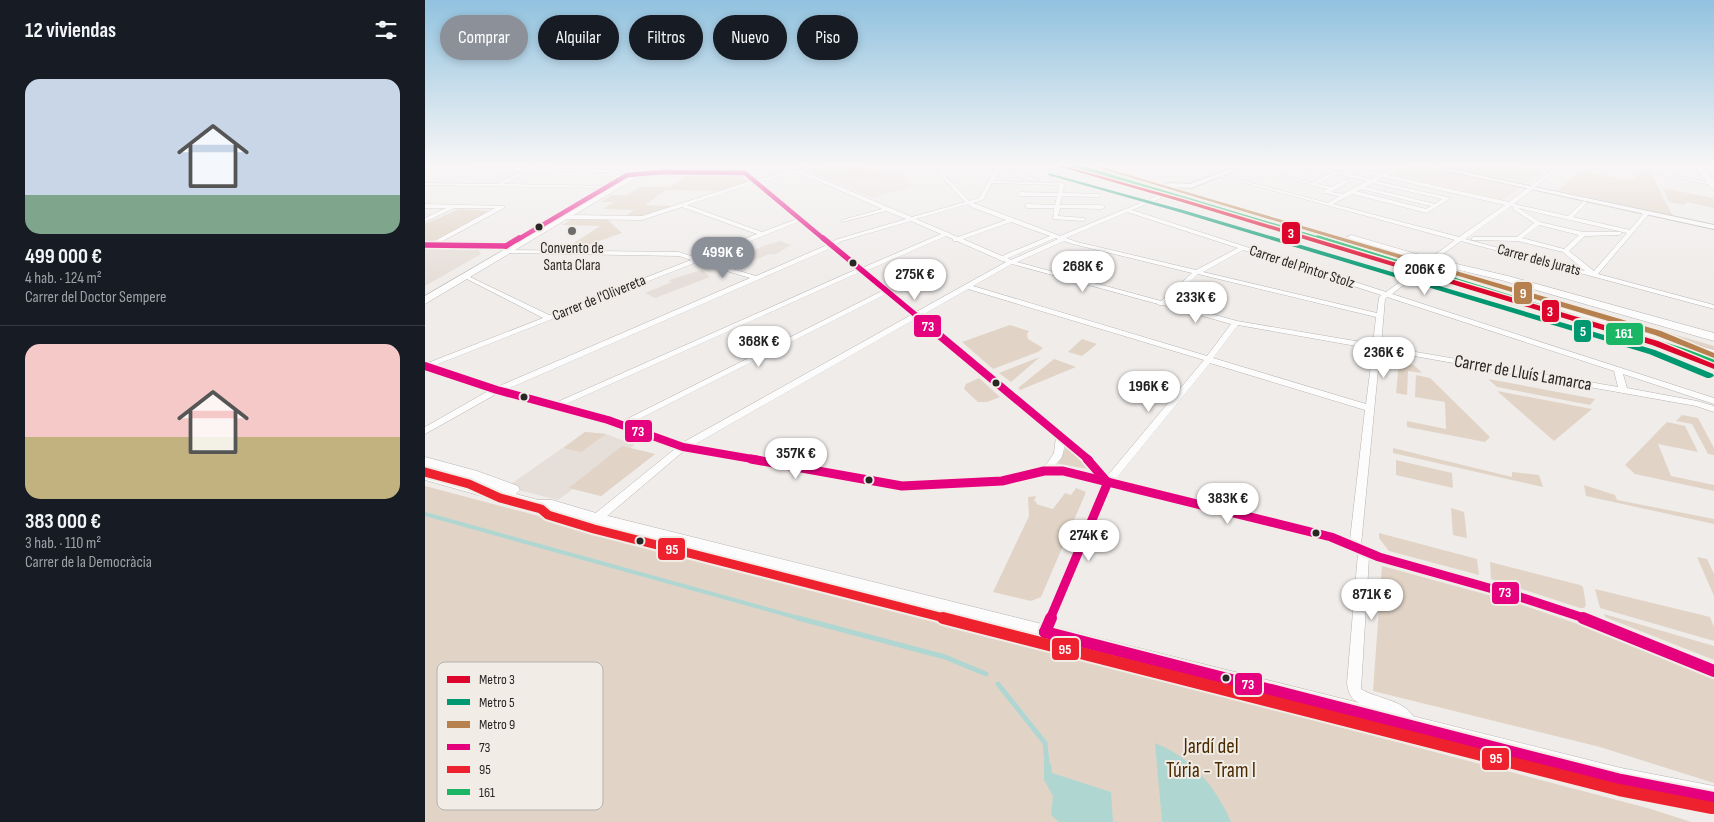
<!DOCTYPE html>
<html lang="es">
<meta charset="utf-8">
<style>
:root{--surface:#171b24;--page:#20242c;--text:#f1f3f6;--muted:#9ea1a6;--line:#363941;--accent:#8c9099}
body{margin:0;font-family:"Sofia Sans Condensed",sans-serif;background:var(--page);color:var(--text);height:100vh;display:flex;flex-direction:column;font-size:19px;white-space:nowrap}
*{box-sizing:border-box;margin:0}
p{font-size:16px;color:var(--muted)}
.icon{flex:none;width:28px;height:28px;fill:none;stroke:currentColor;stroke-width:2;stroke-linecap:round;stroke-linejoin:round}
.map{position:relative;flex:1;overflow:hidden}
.drawer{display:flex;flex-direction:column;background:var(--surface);width:425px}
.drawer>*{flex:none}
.top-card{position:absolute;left:15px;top:15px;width:475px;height:45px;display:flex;gap:10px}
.price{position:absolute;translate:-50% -42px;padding:0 11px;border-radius:18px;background:#fff;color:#222;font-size:16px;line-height:32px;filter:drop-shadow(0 1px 2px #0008)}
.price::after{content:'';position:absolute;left:50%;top:30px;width:15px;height:11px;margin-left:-8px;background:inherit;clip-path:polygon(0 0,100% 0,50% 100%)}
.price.active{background:var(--accent);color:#fff}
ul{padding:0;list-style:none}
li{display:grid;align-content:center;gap:10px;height:265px;padding:0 25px}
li+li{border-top:1px solid var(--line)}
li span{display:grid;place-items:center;height:155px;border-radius:15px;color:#555}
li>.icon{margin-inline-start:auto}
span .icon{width:90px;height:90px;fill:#fffc;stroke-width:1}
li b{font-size:21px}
h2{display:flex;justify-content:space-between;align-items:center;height:60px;padding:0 25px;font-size:21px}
.tag{padding:0 18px;border-radius:22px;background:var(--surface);box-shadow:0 2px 8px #0003;font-size:18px;line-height:45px}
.tag.active{background:var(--accent);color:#fff}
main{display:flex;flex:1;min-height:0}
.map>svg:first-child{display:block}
.built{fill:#e6ded8}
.green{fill:#e1d4c6}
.water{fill:#b0d6d2}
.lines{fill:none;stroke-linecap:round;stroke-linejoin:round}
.stream-far1{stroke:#b0d6d2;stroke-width:4}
.stream{stroke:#b0d6d2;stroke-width:5}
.street-casing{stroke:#b7b4b2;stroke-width:1}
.secondary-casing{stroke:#b7b4b2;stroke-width:2}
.primary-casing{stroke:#b7b4b2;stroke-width:1}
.street{fill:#fdfcfc;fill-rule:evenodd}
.secondary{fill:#fdfcfc;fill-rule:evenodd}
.primary{fill:#fdfcfc;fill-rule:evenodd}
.bus-1-far4-casing{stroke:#f2ece7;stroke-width:7}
.bus-1-far3-casing{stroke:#f2ece7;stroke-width:9}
.bus-1-far2-casing{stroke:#f2ece7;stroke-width:11}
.bus-1-far1-casing{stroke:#f2ece7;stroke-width:13}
.bus-1-casing{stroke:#f2ece7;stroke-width:16}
.bus-2-far1-casing{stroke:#f2ece7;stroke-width:13}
.bus-2-casing{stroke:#f2ece7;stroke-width:16}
.bus-3-far2-casing{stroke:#f2ece7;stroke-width:7}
.bus-3-far1-casing{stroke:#f2ece7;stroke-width:9}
.bus-3-casing{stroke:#f2ece7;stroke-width:11}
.bus-1-far4{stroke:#e5007d;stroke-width:4.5}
.bus-1-far3{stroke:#e5007d;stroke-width:5.5}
.bus-1-far2{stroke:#e5007d;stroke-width:8}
.bus-1-far1{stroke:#e5007d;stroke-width:9}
.bus-1{stroke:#e5007d;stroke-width:12}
.bus-2-far1{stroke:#ed222e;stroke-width:9}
.bus-2{stroke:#ed222e;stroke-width:12}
.bus-3-far2{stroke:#1ab665;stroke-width:4.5}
.bus-3-far1{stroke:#1ab665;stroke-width:5.5}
.bus-3{stroke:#1ab665;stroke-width:8}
.metro-1-casing{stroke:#f2ece7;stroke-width:3}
.metro-2-casing{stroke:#f2ece7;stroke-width:3}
.metro-3-casing{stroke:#f2ece7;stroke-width:3}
.metro-1{fill:#dd052b;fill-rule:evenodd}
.metro-2{fill:#009870;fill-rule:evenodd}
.metro-3{fill:#b7814f;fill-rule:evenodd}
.bus-dot{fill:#292725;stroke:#f2ece7;stroke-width:2}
.poi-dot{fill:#6e6c6a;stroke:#f2ece7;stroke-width:2}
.labels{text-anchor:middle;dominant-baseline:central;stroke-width:4;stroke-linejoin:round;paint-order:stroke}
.far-poi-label{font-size:15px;fill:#292725;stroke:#f2ece7}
.far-street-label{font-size:15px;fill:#292725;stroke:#f2ece7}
.street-label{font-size:18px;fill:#292725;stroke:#f2ece7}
.near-park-label{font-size:21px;fill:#4a2b00;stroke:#f2ece7}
.key{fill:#f2ece7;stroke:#b6b1ad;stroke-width:1}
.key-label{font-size:14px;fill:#292725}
.line-badge{stroke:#f2ece7;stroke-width:2}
.badge-label{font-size:14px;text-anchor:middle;font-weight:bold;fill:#fff}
</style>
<main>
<section class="drawer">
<h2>12 viviendas<svg class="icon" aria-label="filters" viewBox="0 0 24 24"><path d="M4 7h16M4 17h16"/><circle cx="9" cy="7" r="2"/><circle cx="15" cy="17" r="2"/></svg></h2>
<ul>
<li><span style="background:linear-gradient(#c9d6e8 75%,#7fa58c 0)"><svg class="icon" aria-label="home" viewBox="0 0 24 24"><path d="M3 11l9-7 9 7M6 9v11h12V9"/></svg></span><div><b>499 000 €</b><p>4 hab. · 124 m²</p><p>Carrer del Doctor Sempere</p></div></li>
<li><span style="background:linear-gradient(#f6c9c9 60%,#c2b280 0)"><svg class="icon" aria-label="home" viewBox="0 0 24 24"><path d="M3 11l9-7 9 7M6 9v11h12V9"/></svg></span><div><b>383 000 €</b><p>3 hab. · 110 m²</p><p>Carrer de la Democràcia</p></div></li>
</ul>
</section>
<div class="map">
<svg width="1289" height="822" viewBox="0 0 1289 822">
<rect width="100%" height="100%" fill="#efecea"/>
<g class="built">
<polygon points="1007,164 1075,164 1117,172 1101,183"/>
<polygon points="986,165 1089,187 1093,189 1078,200 968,175"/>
<polygon points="437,167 460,176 476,172 487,187 448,198 384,171 395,168"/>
<polygon points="355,241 366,245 351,254 345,254 324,262 315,258 338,246"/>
<polygon points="0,249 53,249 56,254 0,286"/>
<polygon points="277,270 285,277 230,298 220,293 247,282 244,281 247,279"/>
<polygon points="160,432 181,434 210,445 206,448 230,454 176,496 148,489 133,500 82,487"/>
</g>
<g class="green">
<polygon points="437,167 458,175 442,180 411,168"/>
<polygon points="1156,171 1207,181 1216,172 1226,174 1248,216 1133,190"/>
<polygon points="263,175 316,176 323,182 294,191 241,190 220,205 248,206 217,216 202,215 209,210 178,209 189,202 175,202 187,195 202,195 214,187 245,187"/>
<polygon points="1238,188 1288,198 1289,208 1262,202 1259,205 1244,202"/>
<polygon points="34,209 67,211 6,242 0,242 0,224"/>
<polygon points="147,219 183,220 197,233 152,249 140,249 175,226 137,225"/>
<polygon points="983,261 1002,263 1289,346 1289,351"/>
<polygon points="585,325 604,331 602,334 603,339 618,348 613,352 568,369 537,342"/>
<polygon points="657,339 672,344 657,356 643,352"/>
<polygon points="615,357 586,382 574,373"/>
<polygon points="629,359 651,367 595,390 593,388"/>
<polygon points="974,363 989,365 997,373 983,371 982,395 971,393"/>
<polygon points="991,375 1005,378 1065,437 1060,442 982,427 982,421 1021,429 1020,402 990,397"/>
<polygon points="554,378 575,397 562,402 553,402 539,389 541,384"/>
<polygon points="1063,379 1170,399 1165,405 1072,387"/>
<polygon points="1072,391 1167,409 1129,441"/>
<polygon points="1257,415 1273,418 1289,448 1289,455 1283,454 1267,424 1251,421"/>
<polygon points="1242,422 1260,426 1273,452 1233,444 1246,476 1289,485 1289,491 1210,474 1200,465"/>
<polygon points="160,432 181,434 156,452 139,448"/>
<polygon points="197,446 230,454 176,496 144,488"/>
<polygon points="641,447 664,469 633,464"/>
<polygon points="968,448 1087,477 1087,472 1114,475 1118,487 968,453"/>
<polygon points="971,460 1027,473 1028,488 971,475"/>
<polygon points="1159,485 1190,495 1192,500 1289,519 1289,524 1161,496"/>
<polygon points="0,486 1226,809 1266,822 0,822"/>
<polygon points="651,488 661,492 616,597 606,601 568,592 604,516 603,497 611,496 609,501 612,502 611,504 628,509 640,493 646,495"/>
<polygon points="1026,508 1039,512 1042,538 1028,535"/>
<polygon points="954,533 1052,559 1054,575 964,551 954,538"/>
<polygon points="1272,557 1282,559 1289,574 1289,596"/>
<polygon points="1065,562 1155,585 1158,587 1161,605 1159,608 1155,608 1066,579"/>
<polygon points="957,566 1089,602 1176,632 1289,679 1289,783 1175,747 948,691"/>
<polygon points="1170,589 1285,617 1289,627 1289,641 1175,608"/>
<polygon points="1179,614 1289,646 1289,660 1180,617"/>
</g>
<g class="water">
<path d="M730,743C766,757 791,787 806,822H737Z"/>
<polygon points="619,762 626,764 627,773 686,792 688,822 634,822 626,815 628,796 619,780"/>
</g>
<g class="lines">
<polyline class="stream-far1" points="0,514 377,619"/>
<g class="stream">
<polyline points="373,618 520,657 561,674"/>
<polyline points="573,684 620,743 622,763"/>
</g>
<g class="street-casing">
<g id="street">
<path d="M114,164H119L111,168L187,170L202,174L238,171L320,172L343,170L371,164H377L339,173L324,174L331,180L388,166L460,164L458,165L388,168L378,171L487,217L540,202L515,175V171L509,164H513L519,171V174L544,201L554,198L570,170L569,168L558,164H563L614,180L610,181L574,170L569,181L637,183L639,184L638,193L675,194V196L673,197L637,196L635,205H677L680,207L677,209L635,208L633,216L660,218V220L658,221L628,219L629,208H602L599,206L602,204L630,205L632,196H595L592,194L595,192L633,193L634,185L567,183L558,200L548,203L635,236L744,191L746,192V194L707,210L961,292L994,268H998V270L967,294L1289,398V404L1198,374L1202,388L1272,401L1289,406V412L1271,406L1198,393L955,350L936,545L957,554L1089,590L1165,615L1289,665V677L1161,624L1089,600L944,557L936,689C954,700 981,699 991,721L989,726L984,728C976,724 972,717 965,713C947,702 925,711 922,683L933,553L903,540L686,486L626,632L624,636L620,637L616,636L614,632L677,484L638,474H619L599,480L577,484L477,489L260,450L175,522L171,523L167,522L166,519L167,516L251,448L180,422L73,393L0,434V427L65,390L0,369V364L118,318L38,277L41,275L43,276L124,315L266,260L254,256L85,253L83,252V250L254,252L272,258L332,234L257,207L217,220L142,219L139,217L142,215L217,216L326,181L319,174L238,173L202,176L187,172L106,171L78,184L181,186L183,187L181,188L0,185V183L72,184L98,171L0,169V167L104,168ZM370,173H375L457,209L417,220V222L461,211L481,219L413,239L407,242L334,182ZM329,183L372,219L337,232L262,205ZM543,204L546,207L581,220L533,237L491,219ZM702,212L813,248L771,270L652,242L641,238ZM375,221L402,245L331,276L278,260ZM486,221L516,234L437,268L410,245L417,241ZM586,222L625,236L577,256L538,239ZM521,236L528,239V241H532L573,259L574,260L581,262L491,312L441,271ZM630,238L633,239L586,260L583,258ZM639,241L648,244L767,273L736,301L592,262ZM406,248L432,269L130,403L80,390ZM818,250L956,295L954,298L952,313L778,272ZM272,262L325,278L72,387L8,366ZM587,264L733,304L734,305H738L806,324L782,356L548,286ZM435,272L457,291L196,422L139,405ZM773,274L951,317L948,344L812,321L742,302ZM543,289L779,360L683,475L669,460L496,316ZM461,294L486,315L257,443L204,424ZM962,297L1189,371L1193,387L956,346L960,299ZM490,319L631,437L629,453L623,462L616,469L598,474L577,478L477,483L267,446ZM813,325L948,349L941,404L788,358ZM785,363L940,410L925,540L906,533L690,480ZM640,445L663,464L672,476L638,468H628L637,457Z"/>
<path d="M877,164L946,179L953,176L906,164H912L957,174L975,164H980L962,175L1084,202L1135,164H1139L1089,204L1143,216L1159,201L1161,202V204L1148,217L1205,230L1218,214L1214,211L1215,210H1219L1223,213V215L1173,274L1289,305V309L1036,241L1015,256L997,260V258L1011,254L1030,240L791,175L793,174L903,203L914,196L899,193V191L902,189L853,176L855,175L887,183L907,173L877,166ZM912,174L942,181L918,194L906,192L923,182V180H919L906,187L892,184ZM958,177L1080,205L1034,237L908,204L927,194L1002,213L1026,198L951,181ZM947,183L1017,199L1010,204L940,187ZM936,189L1006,206L1001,209L931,191ZM1086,206L1089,207L1088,209L1109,223L1092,237H1049L1047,238V240L1093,241L1138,252L1160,271L1040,239ZM1093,208L1202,233L1169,271L1144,251L1160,236L1194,235L1196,234V232H1158L1115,222ZM1114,225L1154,235L1139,249L1097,238Z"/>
<polygon points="1179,164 1186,164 1287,183 1289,185 1287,185"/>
<polygon points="871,168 888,171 888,172 886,173 869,170 869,168"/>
<polygon points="0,204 79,206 79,208 14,243 81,244 84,246 81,248 0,247 0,243 6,243 70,208 29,208 0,222 0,218 21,208 0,208"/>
</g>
</g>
<g class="secondary-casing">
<g id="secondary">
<polygon points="818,164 826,164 766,188 744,187 740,185 744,183 765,184"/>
<polygon points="991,164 1001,164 1289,225 1289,229"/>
</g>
</g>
<g class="primary-casing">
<g id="primary">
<polygon points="226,164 234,164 0,304 0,296"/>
<polygon points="639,164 649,164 1289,350 1289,358"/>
<polygon points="1269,164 1275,164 1289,181 1289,188 1286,188"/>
<polygon points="926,235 1002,257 1083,276 1289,333 1289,341 1076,280 996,261 923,240 921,238"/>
<polygon points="0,457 52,471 93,486 95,490 91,494 113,500 127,500 171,513 1196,768 1289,786 1289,810 1196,792 171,525 127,512 113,512 0,480 0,470 64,487 0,467"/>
</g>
</g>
<use href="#street" class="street"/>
<use href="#secondary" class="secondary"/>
<use href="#primary" class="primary"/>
<g class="bus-1-far4-casing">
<g id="bus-1-far4">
<polyline points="320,173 400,240"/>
<polyline points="92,240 202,175 238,172 320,173"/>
</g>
</g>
<g class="bus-1-far3-casing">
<g id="bus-1-far3">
<polyline points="398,238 516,336"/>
<polyline points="0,245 81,246"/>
<polyline points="81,246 94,238"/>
</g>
</g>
<g class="bus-1-far2-casing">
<g id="bus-1-far2">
<polyline points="514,335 664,460"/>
<polyline points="0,366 72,390 183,420 258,447 333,460"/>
</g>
</g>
<g class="bus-1-far1-casing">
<g id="bus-1-far1">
<polyline points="326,459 477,486 577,481 619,471 638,471 906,537 954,557 1089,595 1162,619"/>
<polyline points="662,459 682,482"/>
<polyline points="625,619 683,482"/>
</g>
</g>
<g class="bus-1-casing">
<g id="bus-1">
<polyline points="1158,618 1289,671"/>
<polyline points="620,632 1196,780 1289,798"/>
<polyline points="620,632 626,618"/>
</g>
</g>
<g class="bus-2-far1-casing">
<polyline id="bus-2-far1" points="0,472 44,484 75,498 116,509 123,515 169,529 523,619"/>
</g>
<g class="bus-2-casing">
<polyline id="bus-2" points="518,618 1194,790 1287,808"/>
</g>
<g class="bus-3-far2-casing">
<polyline id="bus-3-far2" points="643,164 897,240"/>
</g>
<g class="bus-3-far1-casing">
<polyline id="bus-3-far1" points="893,238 1208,336"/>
</g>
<g class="bus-3-casing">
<polyline id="bus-3" points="1204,335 1289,362"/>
</g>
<use href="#bus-1-far4" class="bus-1-far4"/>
<use href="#bus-1-far3" class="bus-1-far3"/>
<use href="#bus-1-far2" class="bus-1-far2"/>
<use href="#bus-1-far1" class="bus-1-far1"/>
<use href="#bus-1" class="bus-1"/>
<use href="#bus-2-far1" class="bus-2-far1"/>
<use href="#bus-2" class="bus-2"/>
<use href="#bus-3-far2" class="bus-3-far2"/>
<use href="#bus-3-far1" class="bus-3-far1"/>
<use href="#bus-3" class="bus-3"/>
<g class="metro-1-casing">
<polygon id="metro-1" points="626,164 632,164 761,200 1233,341 1289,364 1289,369 1227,345 757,202"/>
</g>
<g class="metro-2-casing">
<polygon id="metro-2" points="623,173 758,210 1230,350 1288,374 1289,376 1285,378 1282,378 1224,354 754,212 623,175"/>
</g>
<g class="metro-3-casing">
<polygon id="metro-3" points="661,164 666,164 1236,331 1289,353 1289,358 1230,335"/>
</g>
<use href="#metro-1" class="metro-1"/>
<use href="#metro-2" class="metro-2"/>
<use href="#metro-3" class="metro-3"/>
</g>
<linearGradient id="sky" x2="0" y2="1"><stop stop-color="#91c2df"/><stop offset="0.59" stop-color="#f8f6f6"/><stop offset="1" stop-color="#f8f6f6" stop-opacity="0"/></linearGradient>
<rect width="1289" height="279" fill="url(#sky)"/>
<g class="bus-dot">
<circle cx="114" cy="227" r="4.5"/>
<circle cx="428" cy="263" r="4.5"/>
<circle cx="571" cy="383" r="4.5"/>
<circle cx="99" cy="397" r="4.5"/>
<circle cx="444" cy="480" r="4.5"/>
<circle cx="891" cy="533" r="4.5"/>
<circle cx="215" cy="541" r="4.5"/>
<circle cx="801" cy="678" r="4.5"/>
</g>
<circle class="poi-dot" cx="147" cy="231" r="5"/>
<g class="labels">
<g class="far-poi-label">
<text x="147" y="248">Convento de<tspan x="147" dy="17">Santa Clara</tspan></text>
</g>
<g class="far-street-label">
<text transform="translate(1114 260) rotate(15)">Carrer dels Jurats</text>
<text transform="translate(877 267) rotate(18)">Carrer del Pintor Stolz</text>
<text transform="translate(174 298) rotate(-22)">Carrer de l'Olivereta</text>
</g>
<g class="street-label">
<text transform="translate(1098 373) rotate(10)">Carrer de Lluís Lamarca</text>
</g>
<g class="near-park-label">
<text x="786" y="746">Jardí del<tspan x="786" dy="24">Túria - Tram I</tspan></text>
</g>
</g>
<rect x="12" y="662" width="166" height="148" rx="8" class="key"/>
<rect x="22" y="676" width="23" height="7" fill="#dd052b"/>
<rect x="22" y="699" width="23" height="6" fill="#009870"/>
<rect x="22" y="721" width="23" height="7" fill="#b7814f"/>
<rect x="22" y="744" width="23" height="6" fill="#e5007d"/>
<rect x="22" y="766" width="23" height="7" fill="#ed222e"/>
<rect x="22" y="789" width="23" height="6" fill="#1ab665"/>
<g class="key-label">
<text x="54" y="684">Metro 3</text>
<text x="54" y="707">Metro 5</text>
<text x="54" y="729">Metro 9</text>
<text x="54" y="752">73</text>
<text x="54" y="774">95</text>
<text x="54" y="797">161</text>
</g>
<g class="line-badge">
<rect x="856" y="221" width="20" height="24" rx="5" fill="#dd052b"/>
<rect x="1088" y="281" width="20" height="24" rx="5" fill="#b7814f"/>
<rect x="1116" y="299" width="19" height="24" rx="5" fill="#dd052b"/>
<rect x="488" y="314" width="29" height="24" rx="5" fill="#e5007d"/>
<rect x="1148" y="319" width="19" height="24" rx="5" fill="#009870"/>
<rect x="1180" y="322" width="39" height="24" rx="5" fill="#1ab665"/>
<rect x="199" y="419" width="29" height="24" rx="5" fill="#e5007d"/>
<rect x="232" y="537" width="29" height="24" rx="5" fill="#ed222e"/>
<rect x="1066" y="581" width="29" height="24" rx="5" fill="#e5007d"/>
<rect x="626" y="637" width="29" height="24" rx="5" fill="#ed222e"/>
<rect x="809" y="672" width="29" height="24" rx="5" fill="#e5007d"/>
<rect x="1056" y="747" width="29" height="24" rx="5" fill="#ed222e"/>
</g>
<g class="badge-label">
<text x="866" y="238">3</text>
<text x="1098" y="298">9</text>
<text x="1125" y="316">3</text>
<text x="503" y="331">73</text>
<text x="1158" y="336">5</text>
<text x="1199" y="338">161</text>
<text x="213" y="436">73</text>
<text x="247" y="554">95</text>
<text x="1080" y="597">73</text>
<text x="640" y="654">95</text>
<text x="823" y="689">73</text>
<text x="1071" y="763">95</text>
</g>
</svg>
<b class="price active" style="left:298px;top:279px">499K €</b>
<b class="price" style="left:658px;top:293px">268K €</b>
<b class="price" style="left:1000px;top:296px">206K €</b>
<b class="price" style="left:490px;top:301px">275K €</b>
<b class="price" style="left:771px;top:324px">233K €</b>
<b class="price" style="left:334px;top:368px">368K €</b>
<b class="price" style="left:959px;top:379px">236K €</b>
<b class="price" style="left:724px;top:413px">196K €</b>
<b class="price" style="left:371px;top:480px">357K €</b>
<b class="price" style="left:803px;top:525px">383K €</b>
<b class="price" style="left:664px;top:562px">274K €</b>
<b class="price" style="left:947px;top:621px">871K €</b>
<div class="top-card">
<a class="tag active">Comprar</a>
<a class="tag">Alquilar</a>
<a class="tag">Filtros</a>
<a class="tag">Nuevo</a>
<a class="tag">Piso</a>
</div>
</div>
</main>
